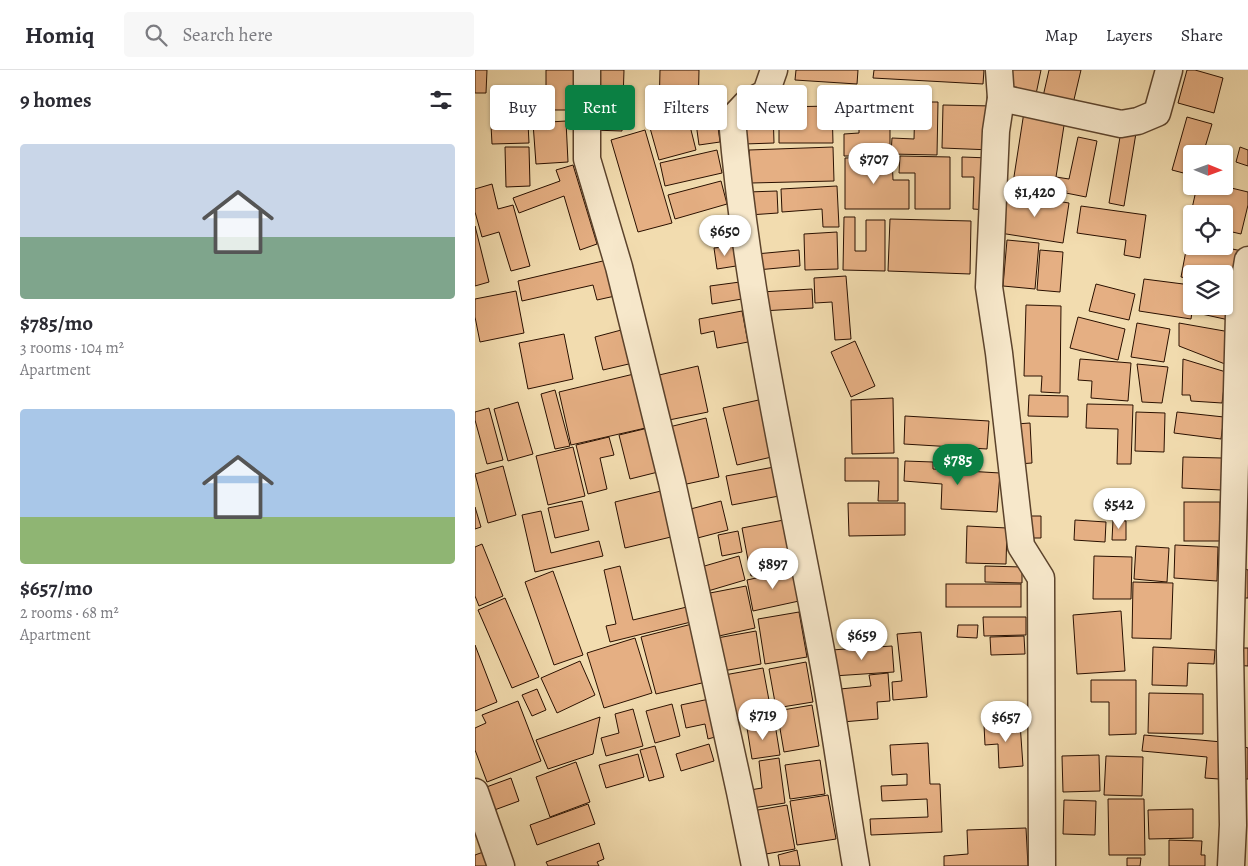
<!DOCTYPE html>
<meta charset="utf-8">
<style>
:root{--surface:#fff;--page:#f7f7f7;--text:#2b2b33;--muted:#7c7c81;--line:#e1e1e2;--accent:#0b8043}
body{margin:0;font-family:Alegreya,serif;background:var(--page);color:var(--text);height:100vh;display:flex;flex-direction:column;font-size:19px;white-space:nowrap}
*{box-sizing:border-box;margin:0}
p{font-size:16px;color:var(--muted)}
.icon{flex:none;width:28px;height:28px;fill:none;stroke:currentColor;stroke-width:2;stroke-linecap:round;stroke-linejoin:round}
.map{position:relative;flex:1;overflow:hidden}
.side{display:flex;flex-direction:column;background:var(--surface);width:475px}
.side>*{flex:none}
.guide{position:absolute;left:15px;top:15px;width:475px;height:45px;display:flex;gap:10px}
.needle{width:32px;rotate:91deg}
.buttons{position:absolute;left:708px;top:75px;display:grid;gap:10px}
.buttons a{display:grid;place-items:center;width:50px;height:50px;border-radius:5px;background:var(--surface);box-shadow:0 1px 4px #0004;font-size:25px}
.price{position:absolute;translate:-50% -42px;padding:0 11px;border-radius:18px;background:#fff;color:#222;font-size:16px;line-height:32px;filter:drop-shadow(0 1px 2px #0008)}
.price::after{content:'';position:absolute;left:50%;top:30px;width:15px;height:11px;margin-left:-8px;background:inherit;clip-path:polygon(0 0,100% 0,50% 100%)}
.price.on{background:var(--accent);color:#fff}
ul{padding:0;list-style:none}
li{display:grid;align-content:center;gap:10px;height:265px;padding:0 20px}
li span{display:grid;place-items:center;height:155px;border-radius:5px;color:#555}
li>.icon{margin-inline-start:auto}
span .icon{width:90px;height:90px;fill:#fffc;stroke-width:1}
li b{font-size:21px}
h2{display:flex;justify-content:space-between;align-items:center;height:60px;padding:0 20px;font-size:21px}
.chip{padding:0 18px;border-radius:5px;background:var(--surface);box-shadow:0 1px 4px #0004;font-size:18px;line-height:45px}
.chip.on{background:var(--accent);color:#fff}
header{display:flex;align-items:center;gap:30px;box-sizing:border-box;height:70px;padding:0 25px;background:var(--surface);border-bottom:1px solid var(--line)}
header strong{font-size:24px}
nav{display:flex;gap:28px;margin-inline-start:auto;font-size:18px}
.search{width:350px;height:45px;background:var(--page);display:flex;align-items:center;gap:12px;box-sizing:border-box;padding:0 18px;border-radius:5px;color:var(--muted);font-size:19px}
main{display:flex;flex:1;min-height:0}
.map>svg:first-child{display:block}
.building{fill:#e5af83;stroke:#2a1000}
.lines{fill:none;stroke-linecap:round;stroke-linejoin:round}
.minor-casing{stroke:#5c432c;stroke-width:29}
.minor{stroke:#f7e8cb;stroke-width:26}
</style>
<header>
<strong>Homiq</strong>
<div class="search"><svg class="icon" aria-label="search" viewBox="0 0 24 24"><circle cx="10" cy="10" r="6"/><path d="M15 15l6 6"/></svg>Search here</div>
<nav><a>Map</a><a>Layers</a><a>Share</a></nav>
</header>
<main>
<section class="side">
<h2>9 homes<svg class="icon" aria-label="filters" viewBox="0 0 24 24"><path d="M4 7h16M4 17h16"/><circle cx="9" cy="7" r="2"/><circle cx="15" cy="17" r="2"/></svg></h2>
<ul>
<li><span style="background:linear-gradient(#c9d6e8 60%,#7fa58c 0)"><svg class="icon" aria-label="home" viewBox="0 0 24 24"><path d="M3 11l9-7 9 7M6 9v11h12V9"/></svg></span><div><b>$785/mo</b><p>3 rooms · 104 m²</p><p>Apartment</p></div></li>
<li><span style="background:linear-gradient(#a9c7e8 70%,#8fb573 0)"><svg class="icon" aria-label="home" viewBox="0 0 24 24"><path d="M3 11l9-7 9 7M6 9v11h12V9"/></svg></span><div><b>$657/mo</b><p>2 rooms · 68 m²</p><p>Apartment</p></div></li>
</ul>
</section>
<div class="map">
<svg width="773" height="796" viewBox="0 0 773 796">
<rect width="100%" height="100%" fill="#f2dcaf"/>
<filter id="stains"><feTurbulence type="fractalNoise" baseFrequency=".004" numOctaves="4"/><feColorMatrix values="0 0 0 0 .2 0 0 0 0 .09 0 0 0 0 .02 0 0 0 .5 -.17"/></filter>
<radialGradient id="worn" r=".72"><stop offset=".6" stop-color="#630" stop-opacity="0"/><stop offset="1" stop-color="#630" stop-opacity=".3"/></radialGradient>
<g class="building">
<polygon points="0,0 12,0 11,23 0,23"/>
<rect x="71" y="0" width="31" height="40"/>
<polygon points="119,0 149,0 147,61 117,60"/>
<polygon points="185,0 224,0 223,43 184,42"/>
<polygon points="321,0 383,0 382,14 320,10"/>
<polygon points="399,0 509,0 508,14 398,8"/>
<polygon points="534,0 566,0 560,29 529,23"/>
<polygon points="574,0 606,0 597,38 567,31"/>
<polygon points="712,0 720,0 748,8 739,43 703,33"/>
<polygon points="384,27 415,27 415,86 369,86 369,64 384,63"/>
<polygon points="440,32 463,32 462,85 416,84 417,68 439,69"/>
<polygon points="468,35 518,36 517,80 467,78"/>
<polygon points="357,36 358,73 304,73 304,37"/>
<polygon points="298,39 299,73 269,74 269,40"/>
<polygon points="549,42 590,49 581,107 594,109 603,67 622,71 611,127 591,123 592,121 538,113"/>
<polygon points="712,47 737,54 728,84 716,84 716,105 697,100"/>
<polygon points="213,48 221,80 184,90 175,58"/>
<polygon points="242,50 245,72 224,75 221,53"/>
<polygon points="91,51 93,92 61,94 58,53"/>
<polygon points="53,53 54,73 17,74 16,55"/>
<polygon points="170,60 197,153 163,162 136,70"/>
<polygon points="646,61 661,63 649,136 634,133"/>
<polygon points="30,77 54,77 55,116 31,117"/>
<polygon points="358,77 359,111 276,113 274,80"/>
<polygon points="765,77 773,80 773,96 761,92"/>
<polygon points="242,80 247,103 190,116 185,93"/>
<polygon points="425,86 475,87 475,139 440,139 440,103 424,103"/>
<polygon points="417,87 418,110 434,110 434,139 370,139 370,88"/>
<polygon points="487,87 515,88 513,140 498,139 499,107 487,107"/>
<polygon points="98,95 122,174 105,180 89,126 44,143 38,128 85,111 81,100"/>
<polygon points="246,111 252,134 200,149 193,125"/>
<polygon points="17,114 23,139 38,135 55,196 36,201 24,162 7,167 0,142 0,119"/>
<polygon points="362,116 364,157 348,157 347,139 307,142 306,119"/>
<polygon points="722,116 748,116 773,122 773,135 766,164 749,160 749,144 716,144 716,152 714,152"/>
<polygon points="302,121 303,143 274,145 273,122"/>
<polygon points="531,123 594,133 588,173 525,163"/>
<polygon points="606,136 671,145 665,188 649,185 651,170 602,163"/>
<polygon points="369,147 380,147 380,181 391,181 391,150 410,150 410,201 368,200"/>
<polygon points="415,149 496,151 495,204 413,201"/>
<polygon points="0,156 14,212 0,216"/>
<polygon points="362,162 363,199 330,200 329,164"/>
<polygon points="532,170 564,173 560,219 528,216"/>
<polygon points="713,170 716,171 716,176 743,176 767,181 760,218 749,216 749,204 716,204 716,209 706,207"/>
<polygon points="258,176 261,196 242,199 239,178"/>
<polygon points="324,180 325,196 282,200 281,184"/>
<polygon points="565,180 588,182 585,222 562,220"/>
<polygon points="132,190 140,226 122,230 118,215 47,231 43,211"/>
<polygon points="371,206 376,269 360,270 357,232 340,233 339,208"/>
<polygon points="669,209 716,215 716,236 718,236 716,249 664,241"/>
<polygon points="265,212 267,229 237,234 235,216"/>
<polygon points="621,214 660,224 654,250 614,241"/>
<polygon points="337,219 338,238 287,241 286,222"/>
<polygon points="749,219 760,221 754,250 722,243 724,236 749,236"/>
<polygon points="41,221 49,263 5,272 0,247 0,229"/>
<polygon points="551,235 586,236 585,323 566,322 567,306 549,306"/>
<polygon points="267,241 273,272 242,278 239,261 226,264 224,249"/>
<polygon points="603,247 650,259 643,290 595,278"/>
<polygon points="662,253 695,259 689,292 656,287"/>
<polygon points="704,253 755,262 750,294 704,276"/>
<polygon points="150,259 158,293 128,300 120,267"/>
<polygon points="89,264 98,309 53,319 44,273"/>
<polygon points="380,271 400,316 376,327 356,282"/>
<polygon points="605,289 656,293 653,331 616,328 617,311 603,310"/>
<polygon points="708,289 751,302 747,333 716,331 715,325 707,325"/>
<polygon points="662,294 693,297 687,333 667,332"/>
<polygon points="223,296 233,342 194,350 184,305"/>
<polygon points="163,303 175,357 96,375 84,322"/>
<polygon points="80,320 95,376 80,379 66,324"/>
<polygon points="554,325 593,326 593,347 553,346"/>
<polygon points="418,328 419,383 377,384 376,330"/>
<polygon points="288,329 301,386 262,395 248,338"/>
<polygon points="43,332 58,384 33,391 19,339"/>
<polygon points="612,334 658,335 656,394 642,394 643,359 611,358"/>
<polygon points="14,338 28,390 12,394 0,350 0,342"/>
<polygon points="661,342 690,343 689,382 660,381"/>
<polygon points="702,342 749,347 746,369 699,363"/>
<polygon points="430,346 514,351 512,379 429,374"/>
<polygon points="231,348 244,407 207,415 194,357"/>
<polygon points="555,353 557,393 543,394 541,354"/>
<polygon points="173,358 183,402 155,409 144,365"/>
<polygon points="134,367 139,385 125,388 132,419 113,424 101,375"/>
<polygon points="98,377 110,426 73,435 61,386"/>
<polygon points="708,387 747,388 746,420 707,418"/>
<polygon points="370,388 423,388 423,431 403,431 404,411 370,411"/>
<polygon points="430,391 458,392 458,399 525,403 522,442 466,439 467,414 429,411"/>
<polygon points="28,396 41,445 13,453 0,404"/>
<polygon points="299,397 304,426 257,435 251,406"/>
<polygon points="186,421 196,467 150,478 140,432"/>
<polygon points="107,431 114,460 80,468 73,438"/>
<polygon points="246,431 253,460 215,470 208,441"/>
<rect x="709" y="432" width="36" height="39"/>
<polygon points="373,433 430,433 430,465 374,466"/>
<polygon points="0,437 6,457 0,459"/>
<polygon points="66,441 76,483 124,471 128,486 60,502 47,445"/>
<polygon points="550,446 566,446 566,468 549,468"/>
<polygon points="314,449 323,497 276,506 267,458"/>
<polygon points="600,450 631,452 630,472 599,470"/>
<polygon points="638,450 651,451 651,470 637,470"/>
<polygon points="492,456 532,458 531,494 491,493"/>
<polygon points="263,461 267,482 247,486 243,465"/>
<polygon points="7,474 28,526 4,536 0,526 0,477"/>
<polygon points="700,475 743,477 742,511 699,508"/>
<polygon points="661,476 694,478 692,512 659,509"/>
<polygon points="264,486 270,510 233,521 226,497"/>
<polygon points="619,486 657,487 656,529 618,529"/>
<polygon points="758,494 773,500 773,528 758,528"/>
<polygon points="145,496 158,550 216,536 220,551 135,572 131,556 141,554 129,500"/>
<polygon points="510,496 547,497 547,513 510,512"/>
<polygon points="318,500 324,531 278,541 272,510"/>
<polygon points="78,501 108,585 79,595 50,512"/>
<polygon points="658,512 698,513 696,569 657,568"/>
<rect x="471" y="514" width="75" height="23"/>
<polygon points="271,516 280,558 244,566 235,523"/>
<polygon points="30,528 64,607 37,618 3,540"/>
<polygon points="646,541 650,601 602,604 598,545"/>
<polygon points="324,542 332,587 290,594 283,549"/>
<polygon points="508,547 551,547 551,565 509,566"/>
<polygon points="221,553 235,611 181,624 166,567"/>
<polygon points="483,555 503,555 502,568 482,567"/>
<polygon points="281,561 286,594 248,601 242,568"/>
<polygon points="446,562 452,627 418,630 417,612 427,611 422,564"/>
<polygon points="549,566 550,584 516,585 515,567"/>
<polygon points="160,568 177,623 129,638 112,583"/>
<polygon points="0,575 22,632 0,641"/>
<polygon points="417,576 419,602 358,606 356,580"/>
<polygon points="678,577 740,580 739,594 713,593 712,616 677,615"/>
<polygon points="760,578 773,578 773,596 759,595"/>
<polygon points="105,591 120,625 82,643 66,608"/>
<polygon points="331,592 338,632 301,638 294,599"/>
<polygon points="288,598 296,641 253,650 244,606"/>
<polygon points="413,603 415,631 402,632 403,649 367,652 365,619 396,616 394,605"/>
<polygon points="616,610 661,610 661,664 634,665 634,632 616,632"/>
<polygon points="62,619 71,640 57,646 47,625"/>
<polygon points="674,623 728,624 728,664 673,663"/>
<polygon points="239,628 247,665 233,669 230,654 211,658 206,635"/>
<polygon points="43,631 66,691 12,712 0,680 0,658 11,653 7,645"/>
<polygon points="197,634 205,666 180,673 171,641"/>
<polygon points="337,635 344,676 309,682 302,641"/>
<polygon points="158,639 168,676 131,686 126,668 144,663 140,644"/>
<polygon points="125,647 118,684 73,699 61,670"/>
<polygon points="545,653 548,696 524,698 523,674 510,675 509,655"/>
<polygon points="300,654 305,685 277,689 272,658"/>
<polygon points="669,665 747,672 744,709 730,708 732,687 667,681"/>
<polygon points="453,673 455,714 465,714 467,762 396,765 395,749 453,747 452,729 407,731 406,716 432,715 432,704 417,705 415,675"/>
<polygon points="234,674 239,691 206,701 201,684"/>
<polygon points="180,676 189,707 174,711 165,680"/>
<polygon points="770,677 773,678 773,709 768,709"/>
<polygon points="163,684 169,707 131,718 124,695"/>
<polygon points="624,685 625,721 588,722 587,686"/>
<polygon points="631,686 668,687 667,726 629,725"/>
<polygon points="304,688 310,733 271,739 269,721 287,718 284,691"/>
<polygon points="345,690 350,724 315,729 310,695"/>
<polygon points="101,692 115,732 75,747 61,707"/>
<polygon points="36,708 44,731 14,742 6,719"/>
<polygon points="353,725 361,769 322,775 315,731"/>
<polygon points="633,729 669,729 670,785 634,785"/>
<polygon points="589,730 621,731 620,765 588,764"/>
<polygon points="113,734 120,754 62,775 55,755"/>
<polygon points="312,735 320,779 285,785 277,741"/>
<polygon points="718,739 718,768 674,769 673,740"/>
<polygon points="551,758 553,796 469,796 469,786 493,784 492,760"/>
<polygon points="694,770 727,771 726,785 730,785 730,796 694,796"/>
<polygon points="124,773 129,789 122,792 124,796 73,796 71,792"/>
<polygon points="322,780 325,796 305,796 303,785"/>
<polygon points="11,781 16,796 0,796 0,785"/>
<polygon points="652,788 666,788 665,796 652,796"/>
</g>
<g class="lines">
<g class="minor-casing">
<g id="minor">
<polyline points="112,0 112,89 144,197 197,412 265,722 280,796"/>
<path d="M299,0L291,23L271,34L257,49C272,230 314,408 347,586C360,655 369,726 381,796"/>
<polyline points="524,0 526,28 521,61 514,217 524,283 546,476 566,508 567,796"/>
<polyline points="526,28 646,54 663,51 682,43 694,0"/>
<polyline points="0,722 26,796"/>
<polyline points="756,796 758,755 755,580 764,245 773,190"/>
</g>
</g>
<use href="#minor" class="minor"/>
</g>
<rect width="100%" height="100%" filter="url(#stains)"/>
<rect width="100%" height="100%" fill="url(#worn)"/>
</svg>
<div class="buttons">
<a><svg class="needle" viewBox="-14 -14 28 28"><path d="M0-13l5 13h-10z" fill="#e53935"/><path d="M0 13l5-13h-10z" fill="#7c7c81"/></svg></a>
<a><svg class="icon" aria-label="locate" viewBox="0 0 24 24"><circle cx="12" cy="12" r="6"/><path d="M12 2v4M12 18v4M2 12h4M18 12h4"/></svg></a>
<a><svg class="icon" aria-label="layers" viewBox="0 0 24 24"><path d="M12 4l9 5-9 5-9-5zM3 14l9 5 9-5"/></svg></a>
</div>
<b class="price" style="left:399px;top:115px">$707</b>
<b class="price" style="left:560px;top:148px">$1,420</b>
<b class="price" style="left:250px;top:187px">$650</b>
<b class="price on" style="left:483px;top:416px">$785</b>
<b class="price" style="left:644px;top:460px">$542</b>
<b class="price" style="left:298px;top:520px">$897</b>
<b class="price" style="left:387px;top:591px">$659</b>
<b class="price" style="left:288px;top:671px">$719</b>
<b class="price" style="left:531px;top:673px">$657</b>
<div class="guide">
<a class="chip">Buy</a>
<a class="chip on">Rent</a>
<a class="chip">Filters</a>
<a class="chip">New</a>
<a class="chip">Apartment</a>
</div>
</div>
</main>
